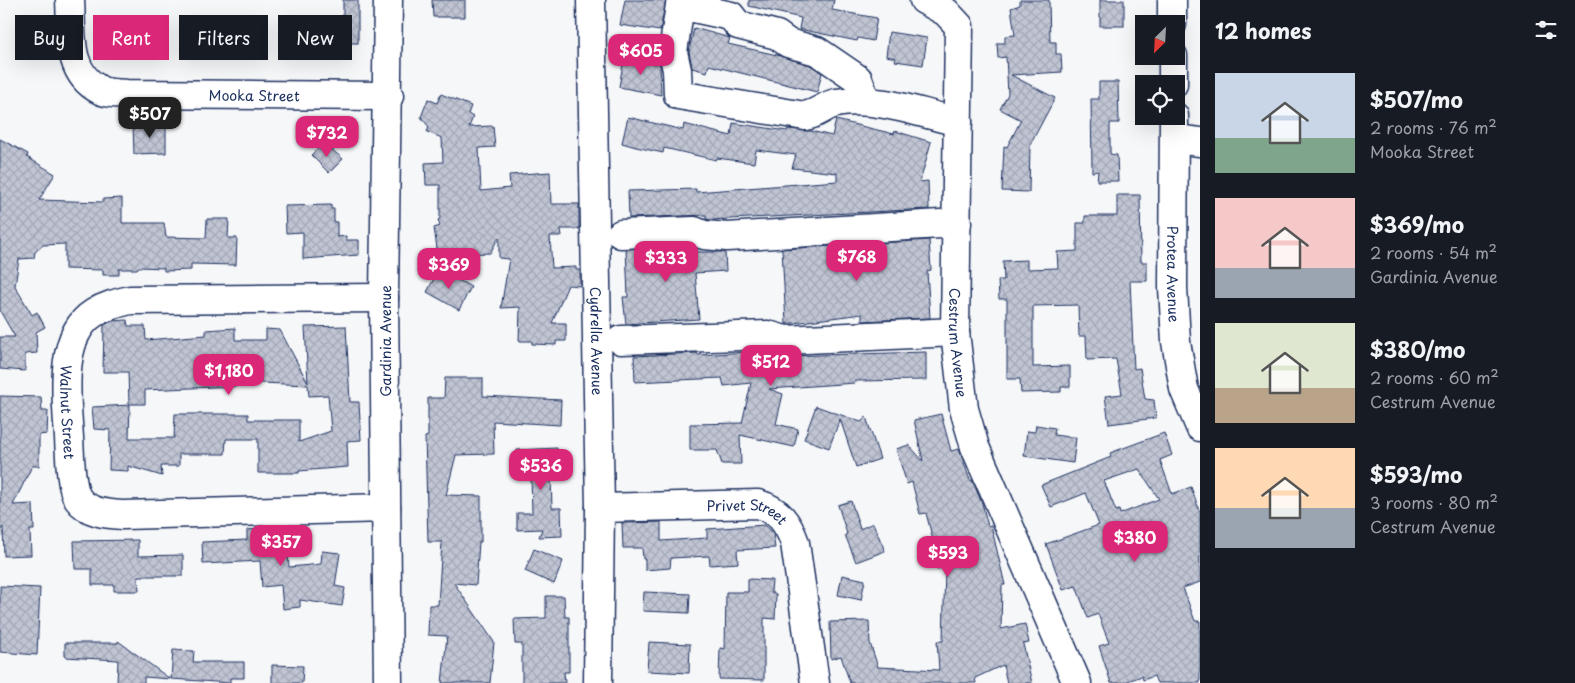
<!DOCTYPE html>
<meta charset="utf-8">
<style>
:root{--surface:#171b24;--page:#242831;--text:#f1f3f6;--muted:#9ea1a6;--accent:#db2777}
body{margin:0;font-family:"Playpen Sans",sans-serif;background:var(--page);color:var(--text);height:100vh;display:flex;flex-direction:column;font-size:19px;white-space:nowrap}
*{box-sizing:border-box;margin:0}
p{font-size:16px;color:var(--muted)}
.icon{flex:none;width:28px;height:28px;fill:none;stroke:currentColor;stroke-width:2;stroke-linecap:round;stroke-linejoin:round}
.map{position:relative;flex:1;overflow:hidden}
.drawer{display:flex;flex-direction:column;background:var(--surface);width:375px}
.drawer>*{flex:none}
.top-card{position:absolute;left:15px;top:15px;width:475px;height:45px;display:flex;gap:10px}
.needle{width:32px;rotate:204deg}
.buttons{position:absolute;left:1135px;top:15px;display:grid;gap:10px}
.buttons a{display:grid;place-items:center;width:50px;height:50px;border-radius:0px;background:var(--surface);box-shadow:0 5px 20px #0002;font-size:25px}
.price{position:absolute;translate:-50% -42px;padding:0 11px;border-radius:10px;background:var(--accent);color:#fff;font-size:16px;line-height:32px;filter:drop-shadow(0 1px 2px #0008)}
.price::after{content:'';position:absolute;left:50%;top:30px;width:15px;height:11px;margin-left:-8px;background:inherit;clip-path:polygon(0 0,100% 0,50% 100%)}
.price.current{background:#222;color:#fff}
ul{padding:0;list-style:none}
li{display:flex;align-items:center;gap:15px;height:125px;padding:0 15px}
li span{display:grid;place-items:center;flex:none;width:140px;height:100px;border-radius:0px;color:#555}
li>.icon{margin-inline-start:auto}
span .icon{width:60px;height:60px;fill:#fffc;stroke-width:1}
li b{font-size:21px}
h2{display:flex;justify-content:space-between;align-items:center;height:60px;padding:0 15px;font-size:21px}
.tag{padding:0 18px;border-radius:0px;background:var(--surface);box-shadow:0 5px 20px #0002;font-size:18px;line-height:45px}
.tag.current{background:var(--accent);color:#fff}
main{display:flex;flex:1;min-height:0}
.map>svg:first-child{display:block}
.building{fill:url(#building-cross-hatch);stroke:#1b2f5e;fill-rule:evenodd}
.lines{fill:none;stroke-linecap:round;stroke-linejoin:round}
.minor-casing{stroke:#1b2f5e;stroke-width:31}
.minor{stroke:#fff;stroke-width:28}
.labels{text-anchor:middle;dominant-baseline:central;stroke-width:4;stroke-linejoin:round;paint-order:stroke}
.street-label{font-size:14px;fill:#1b2f5e;stroke:#fff}
</style>
<main>
<div class="map">
<svg width="1200" height="683" viewBox="0 0 1200 683">
<defs>
<pattern id="building-cross-hatch" width="8" height="8" patternUnits="userSpaceOnUse" patternTransform="scale(1.25)"><rect width="8" height="8" fill="#c0c4d3"/><path d="M0 0l8 8M0 8l8-8" fill="none" stroke="#a4a9b8"/></pattern>
</defs>
<rect width="100%" height="100%" fill="#f6f7f9"/>
<filter id="ink" filterUnits="userSpaceOnUse"><feTurbulence type="fractalNoise" baseFrequency=".02" numOctaves="2"/><feDisplacementMap in="SourceGraphic" scale="10" xChannelSelector="R" yChannelSelector="G"/><feConvolveMatrix kernelMatrix="1 2 1 2 8 2 1 2 1" color-interpolation-filters="sRGB"/></filter>
<g filter="url(#ink)">
<g class="building">
<rect x="343" y="0" width="15" height="43"/>
<polygon points="432,0 465,0 465,17 433,17"/>
<polygon points="625,0 666,0 660,31 620,25"/>
<polygon points="749,0 834,0 832,10 877,18 873,41 858,38 857,41 799,29 801,18 749,6"/>
<polygon points="1020,0 1049,0 1050,42 1056,42 1056,54 1061,54 1062,72 1011,75 1055,98 1030,145 1029,192 1002,191 1004,146 1007,147 1021,120 1000,109 1008,94 1006,57 998,58 997,43 1005,43 1005,36 1015,35 1011,8 1020,5"/>
<rect x="1100" y="0" width="24" height="26"/>
<polygon points="694,28 730,38 728,44 777,55 810,65 822,73 817,92 709,65 707,72 692,68 689,51"/>
<polygon points="889,32 927,38 923,65 895,61 896,58 886,56"/>
<polygon points="624,58 660,64 661,95 619,87"/>
<polygon points="1099,82 1118,82 1119,123 1110,123 1110,154 1117,155 1118,181 1097,181 1098,171 1092,172 1091,99 1099,99"/>
<polygon points="441,94 471,106 468,114 473,117 469,127 493,126 495,147 479,148 481,191 510,188 509,175 550,172 551,204 579,204 579,229 561,229 562,236 550,236 552,268 576,267 576,270 580,270 580,286 568,285 552,323 566,323 566,341 556,341 556,345 532,344 532,341 519,341 520,307 501,308 509,259 499,258 499,237 490,253 438,255 434,228 440,226 438,220 440,218 440,185 426,185 425,163 443,162 442,138 427,132 429,127 421,117 428,99 437,103"/>
<polygon points="628,117 683,130 684,124 731,136 733,123 787,131 788,129 811,131 832,136 836,120 894,134 895,131 931,142 920,182 928,181 929,209 710,220 706,219 706,215 629,218 628,191 696,189 696,192 837,181 837,173 792,168 796,155 756,150 754,163 717,158 716,160 664,148 663,153 636,147 622,143"/>
<polygon points="133,125 166,125 166,153 134,154"/>
<polygon points="0,139 28,154 27,157 55,174 39,200 103,202 103,199 122,198 122,223 164,223 166,237 206,238 207,219 229,219 228,238 237,238 236,265 191,264 191,270 164,271 164,268 139,267 137,269 119,269 119,275 103,275 103,270 65,269 65,244 43,245 35,252 34,258 19,259 15,286 32,315 37,312 45,327 36,332 37,353 25,354 25,371 0,369 0,337 15,337 0,311"/>
<polygon points="324,143 343,159 329,173 311,155"/>
<polygon points="1117,195 1140,195 1141,262 1147,262 1147,281 1130,281 1134,369 1140,368 1145,399 1154,400 1156,418 1109,424 1105,396 1122,394 1116,359 1087,360 1086,336 1079,336 1078,305 1033,306 1033,367 1070,366 1070,387 1061,387 1061,392 1021,393 1020,379 1007,379 1007,299 999,299 998,280 1004,280 1003,261 1027,260 1027,269 1058,268 1057,252 1077,251 1077,223 1085,223 1085,216 1117,216"/>
<polygon points="331,205 331,209 334,209 334,222 337,222 337,237 346,236 346,240 359,240 359,255 303,259 303,232 286,233 285,206"/>
<polygon points="929,240 931,270 927,271 930,318 862,321 862,314 786,324 782,249"/>
<polygon points="691,247 699,252 725,252 726,271 695,273 699,319 626,324 623,297 628,297 626,249"/>
<polygon points="439,269 471,287 459,310 427,292"/>
<polygon points="127,320 128,326 145,326 146,340 206,335 206,330 235,328 235,340 266,340 266,329 280,330 308,383 305,327 346,326 350,402 359,402 361,440 347,441 348,467 299,471 299,473 258,473 258,439 226,439 225,454 179,454 179,466 161,466 162,476 128,466 128,471 109,470 110,430 94,429 92,407 130,405 129,438 174,438 175,414 248,414 248,420 299,420 299,442 331,431 328,395 309,396 308,385 237,382 237,386 145,390 145,404 129,404 128,372 103,372 104,325 112,321"/>
<polygon points="766,351 786,356 926,352 926,380 854,381 855,383 769,389 783,394 776,424 798,429 794,447 740,435 741,464 722,464 717,450 690,450 690,424 742,423 751,383 724,386 722,378 635,382 634,356 697,353 698,355"/>
<polygon points="445,378 483,378 483,396 561,400 560,425 493,421 494,454 456,455 446,495 481,496 481,542 479,542 476,585 454,583 494,642 490,683 442,683 447,636 428,635 429,605 438,605 442,542 428,542 425,437 428,436 428,398 444,398"/>
<polygon points="0,396 41,397 42,411 48,411 47,434 39,435 39,466 32,466 13,505 33,504 34,530 30,530 31,555 4,556 3,527 0,531"/>
<polygon points="816,406 861,422 866,417 880,459 856,467 840,419 829,448 804,439"/>
<polygon points="941,414 951,451 959,449 970,480 972,480 982,503 988,526 991,525 1005,585 1002,585 1001,629 1025,624 1029,643 1023,644 1032,683 1007,683 1003,665 975,678 976,683 850,683 841,656 831,659 830,622 869,621 870,643 878,667 939,670 937,641 943,641 945,567 937,569 930,541 933,540 926,513 920,514 912,482 907,484 896,449 909,445 923,461 914,420"/>
<polygon points="1036,425 1055,428 1054,435 1076,438 1073,463 1024,456 1027,431 1035,432"/>
<path d="M1164,433L1172,455L1160,460L1172,494L1191,487L1200,512V582L1183,588L1195,621H1200V683H1157L1154,676L1143,680L1142,676L1122,683H1111L1099,646L1109,643L1098,614L1088,618L1076,586L1063,590L1046,544L1099,525L1086,493L1051,507L1041,485L1111,457L1110,453ZM1139,469L1159,499L1120,514L1119,510L1116,511L1104,481Z"/>
<polygon points="557,448 558,460 563,460 564,476 551,476 552,508 561,508 562,536 539,537 542,529 517,530 517,513 532,513 531,477 518,478 517,450"/>
<polygon points="851,501 860,529 873,523 885,551 856,562 845,535 847,534 838,505"/>
<polygon points="661,522 661,541 707,538 707,529 765,525 773,533 775,548 737,550 738,563 710,565 709,556 671,558 670,568 645,570 645,559 643,559 642,548 623,548 622,523"/>
<polygon points="286,527 289,567 321,564 322,551 340,553 335,586 345,588 342,606 300,600 300,607 283,609 281,585 262,587 260,561 203,564 202,542 247,540 247,530"/>
<polygon points="138,540 138,556 183,555 183,576 138,576 139,591 114,591 114,585 92,585 92,569 75,569 74,541"/>
<polygon points="534,549 563,561 554,584 525,571"/>
<polygon points="842,575 865,580 861,600 838,595"/>
<polygon points="748,579 772,580 771,592 776,595 775,619 764,618 764,680 719,679 720,648 725,649 726,592 748,592"/>
<polygon points="0,586 40,588 37,655 0,652"/>
<polygon points="644,592 690,594 689,613 643,611"/>
<polygon points="546,596 564,596 565,617 569,617 569,672 564,672 565,683 522,683 522,644 515,644 514,619 546,618"/>
<polygon points="118,641 147,662 170,679 144,677 144,683 117,683 118,660 65,657 65,643 118,643"/>
<polygon points="649,642 690,644 689,673 647,671"/>
<polygon points="173,650 194,651 193,662 244,662 244,678 230,678 230,683 171,679"/>
<polygon points="272,665 303,666 302,683 272,683"/>
</g>
<g class="lines">
<g class="minor-casing">
<g id="minor">
<path id="s1" d="M70,0C72,32 66,73 100,90C107,94 118,93 126,94L389,96"/>
<path id="s2" d="M591,0L600,508L598,683"/>
<path id="s3" d="M924,0L946,12L959,26L955,332L964,409L975,447L1077,683"/>
<polyline points="1172,0 1172,24"/>
<polyline points="1173,56 1173,84"/>
<path d="M866,101L858,79L817,51L788,43L777,35L738,25L731,16L680,5L673,52L677,70L678,95L805,116C820,113 823,106 836,103C876,96 920,113 958,122"/>
<path id="s4" d="M1174,116L1173,287L1176,342L1184,389L1200,427"/>
<polyline points="1175,139 1200,142"/>
<polyline points="621,234 694,231 704,235 727,237 957,223"/>
<path id="s5" d="M384,298L130,300C117,303 105,306 94,313C57,336 67,402 69,438C70,453 70,487 78,499C88,513 108,514 123,515L386,508"/>
<polyline points="621,340 768,335 785,340 955,332"/>
<path id="s6" d="M600,508L758,504C779,510 788,523 795,543L815,683"/>
<polyline points="388,683 384,298 388,0"/>
</g>
</g>
<use href="#minor" class="minor"/>
</g>
</g>
<g class="labels">
<g class="street-label">
<text stroke="none"><textPath href="#s1" startOffset="255">Mooka Street</textPath></text>
<text stroke="none"><textPath href="#s4" startOffset="158">Protea Avenue</textPath></text>
<text transform="translate(385 341) rotate(-90)">Gardinia Avenue</text>
<text stroke="none"><textPath href="#s2" startOffset="341">Cydrella Avenue</textPath></text>
<text stroke="none"><textPath href="#s3" startOffset="361">Cestrum Avenue</textPath></text>
<text stroke="none"><textPath href="#s5" startOffset="400">Walnut Street</textPath></text>
<text stroke="none"><textPath href="#s6" startOffset="149">Privet Street</textPath></text>
</g>
</g>
</svg>
<div class="buttons">
<a><svg class="needle" viewBox="-14 -14 28 28"><path d="M0-13l5 13h-10z" fill="#e53935"/><path d="M0 13l5-13h-10z" fill="#9ea1a6"/></svg></a>
<a><svg class="icon" aria-label="locate" viewBox="0 0 24 24"><circle cx="12" cy="12" r="6"/><path d="M12 2v4M12 18v4M2 12h4M18 12h4"/></svg></a>
</div>
<b class="price" style="left:641px;top:76px">$605</b>
<b class="price current" style="left:150px;top:139px">$507</b>
<b class="price" style="left:327px;top:158px">$732</b>
<b class="price" style="left:857px;top:282px">$768</b>
<b class="price" style="left:666px;top:283px">$333</b>
<b class="price" style="left:449px;top:290px">$369</b>
<b class="price" style="left:771px;top:387px">$512</b>
<b class="price" style="left:229px;top:396px">$1,180</b>
<b class="price" style="left:541px;top:491px">$536</b>
<b class="price" style="left:1135px;top:563px">$380</b>
<b class="price" style="left:281px;top:567px">$357</b>
<b class="price" style="left:948px;top:578px">$593</b>
<div class="top-card">
<a class="tag">Buy</a>
<a class="tag current">Rent</a>
<a class="tag">Filters</a>
<a class="tag">New</a>
</div>
</div>
<section class="drawer">
<h2>12 homes<svg class="icon" aria-label="filters" viewBox="0 0 24 24"><path d="M4 7h16M4 17h16"/><circle cx="9" cy="7" r="2"/><circle cx="15" cy="17" r="2"/></svg></h2>
<ul>
<li><span style="background:linear-gradient(#c9d6e8 65%,#7fa58c 0)"><svg class="icon" aria-label="home" viewBox="0 0 24 24"><path d="M3 11l9-7 9 7M6 9v11h12V9"/></svg></span><div><b>$507/mo</b><p>2 rooms · 76 m²</p><p>Mooka Street</p></div></li>
<li><span style="background:linear-gradient(#f6c9c9 70%,#9aa5b1 0)"><svg class="icon" aria-label="home" viewBox="0 0 24 24"><path d="M3 11l9-7 9 7M6 9v11h12V9"/></svg></span><div><b>$369/mo</b><p>2 rooms · 54 m²</p><p>Gardinia Avenue</p></div></li>
<li><span style="background:linear-gradient(#dfe7d0 65%,#b9a48a 0)"><svg class="icon" aria-label="home" viewBox="0 0 24 24"><path d="M3 11l9-7 9 7M6 9v11h12V9"/></svg></span><div><b>$380/mo</b><p>2 rooms · 60 m²</p><p>Cestrum Avenue</p></div></li>
<li><span style="background:linear-gradient(#ffd9b3 60%,#9aa5b1 0)"><svg class="icon" aria-label="home" viewBox="0 0 24 24"><path d="M3 11l9-7 9 7M6 9v11h12V9"/></svg></span><div><b>$593/mo</b><p>3 rooms · 80 m²</p><p>Cestrum Avenue</p></div></li>
</ul>
</section>
</main>
